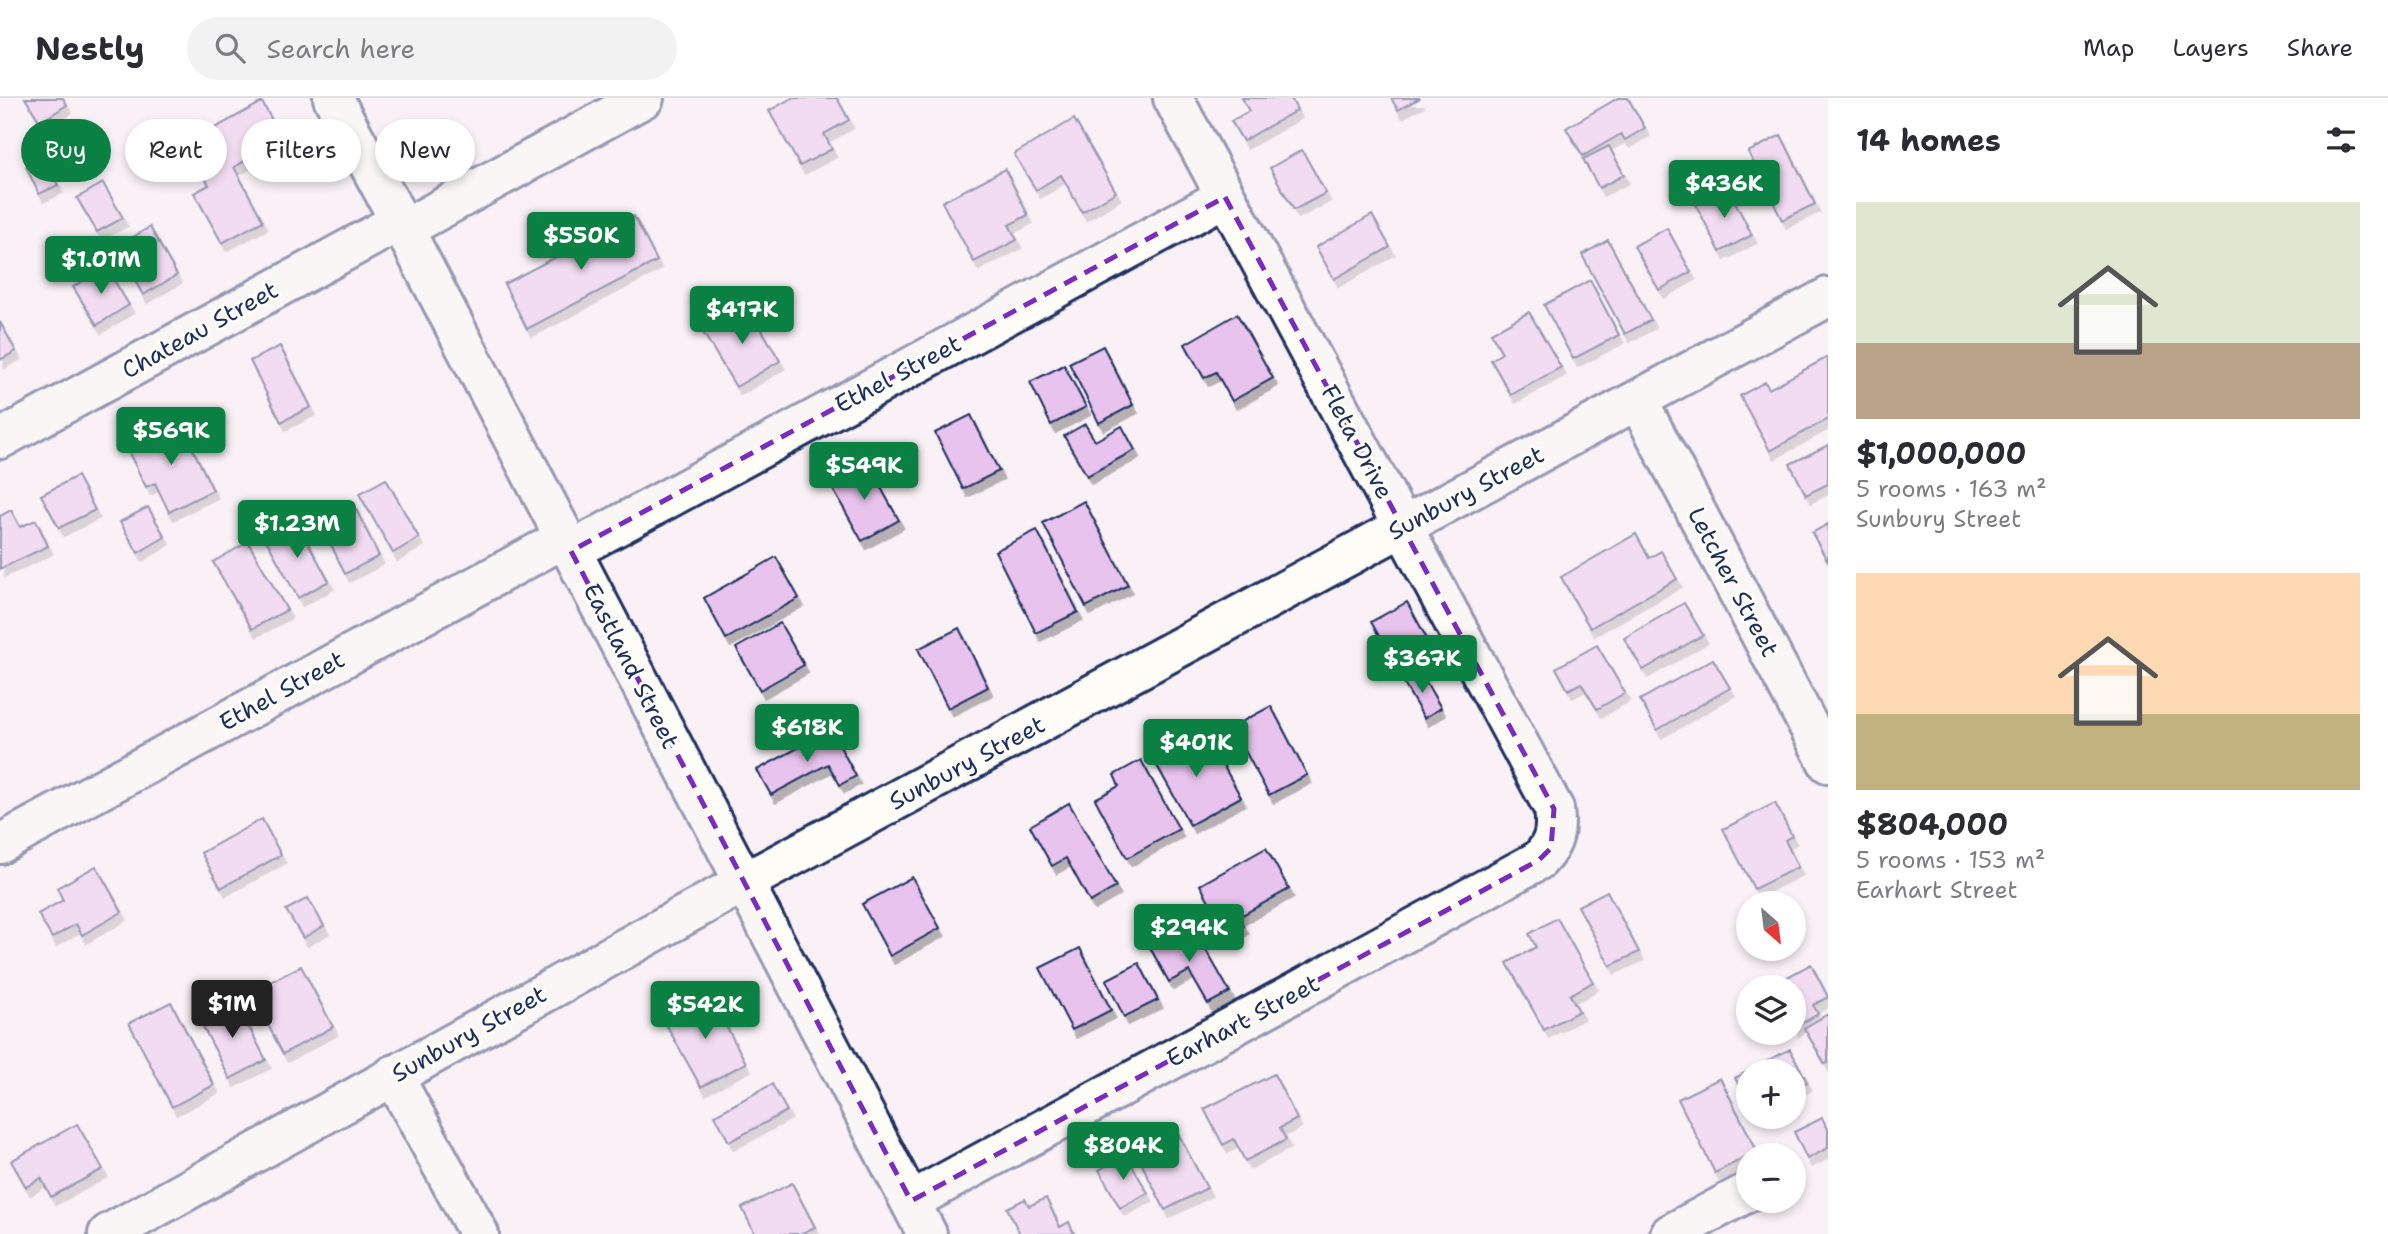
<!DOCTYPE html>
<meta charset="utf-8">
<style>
:root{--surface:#fff;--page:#f2f2f3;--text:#2b2b33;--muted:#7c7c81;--line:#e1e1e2;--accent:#0b8043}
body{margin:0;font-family:"Shantell Sans",sans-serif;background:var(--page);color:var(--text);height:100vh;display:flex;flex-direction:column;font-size:26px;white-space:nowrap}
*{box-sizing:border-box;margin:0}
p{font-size:23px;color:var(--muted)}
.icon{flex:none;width:38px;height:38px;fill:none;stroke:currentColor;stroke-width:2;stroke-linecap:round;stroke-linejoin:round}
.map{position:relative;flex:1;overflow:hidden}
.sheet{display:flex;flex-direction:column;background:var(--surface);width:560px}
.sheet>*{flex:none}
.hud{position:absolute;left:21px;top:21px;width:665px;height:63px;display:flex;gap:14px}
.needle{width:46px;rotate:152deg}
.fabs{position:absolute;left:1736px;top:793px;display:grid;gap:14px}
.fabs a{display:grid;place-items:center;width:70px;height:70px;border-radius:50%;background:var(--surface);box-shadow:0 4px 10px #0003;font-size:35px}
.price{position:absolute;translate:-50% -60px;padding:0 16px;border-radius:7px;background:var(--accent);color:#fff;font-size:23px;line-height:46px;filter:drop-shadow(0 2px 4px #0008)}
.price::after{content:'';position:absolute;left:50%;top:42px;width:21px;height:16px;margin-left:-10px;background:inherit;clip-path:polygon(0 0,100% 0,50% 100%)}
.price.on{background:#222;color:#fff}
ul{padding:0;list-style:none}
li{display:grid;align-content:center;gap:14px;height:371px;padding:0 28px}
li span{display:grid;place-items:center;height:217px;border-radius:0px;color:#555}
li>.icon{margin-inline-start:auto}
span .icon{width:126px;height:126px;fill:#fffc;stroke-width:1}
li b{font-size:30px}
h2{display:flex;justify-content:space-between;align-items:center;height:84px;padding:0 28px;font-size:30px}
.chip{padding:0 24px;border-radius:32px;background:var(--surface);box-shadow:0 4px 10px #0003;font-size:24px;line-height:63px}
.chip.on{background:var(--accent);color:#fff}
header{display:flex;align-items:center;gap:42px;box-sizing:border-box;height:98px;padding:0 35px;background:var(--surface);border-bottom:2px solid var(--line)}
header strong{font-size:33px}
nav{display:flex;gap:38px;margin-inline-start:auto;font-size:24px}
.search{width:490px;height:63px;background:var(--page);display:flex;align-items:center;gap:18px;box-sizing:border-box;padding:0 24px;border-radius:38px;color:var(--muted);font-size:26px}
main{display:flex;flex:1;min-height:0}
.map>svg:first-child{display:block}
.building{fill:#e8c3ed;stroke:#1b2f5e;stroke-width:2;filter:url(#shadow)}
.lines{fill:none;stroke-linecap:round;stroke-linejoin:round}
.minor-casing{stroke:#1b2f5e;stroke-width:44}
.minor{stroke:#fdfcf7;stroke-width:38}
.marked{fill:none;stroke:#7b2cbf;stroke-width:5;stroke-dasharray:14 9;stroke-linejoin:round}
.labels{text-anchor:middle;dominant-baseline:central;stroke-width:6;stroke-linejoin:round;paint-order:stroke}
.street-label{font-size:24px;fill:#1b2f5e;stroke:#fdfcf7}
</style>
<header>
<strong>Nestly</strong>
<div class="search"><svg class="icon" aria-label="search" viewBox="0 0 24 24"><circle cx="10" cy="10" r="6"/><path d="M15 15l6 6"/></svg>Search here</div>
<nav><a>Map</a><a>Layers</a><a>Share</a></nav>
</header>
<main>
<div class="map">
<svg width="1828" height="1136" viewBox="0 0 1828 1136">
<defs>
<filter id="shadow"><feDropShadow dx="4.5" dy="8" stdDeviation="0" flood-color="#0004"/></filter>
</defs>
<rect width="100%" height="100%" fill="#f9f1f5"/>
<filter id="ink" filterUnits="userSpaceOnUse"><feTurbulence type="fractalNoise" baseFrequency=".0143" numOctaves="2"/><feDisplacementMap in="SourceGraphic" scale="14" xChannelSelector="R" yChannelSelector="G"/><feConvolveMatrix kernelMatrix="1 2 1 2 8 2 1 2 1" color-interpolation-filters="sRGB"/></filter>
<g filter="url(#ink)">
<g class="building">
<polygon points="25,0 63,0 67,7 40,24"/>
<polygon points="792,0 837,0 849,22 824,36 832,51 800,68 769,13"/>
<polygon points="1242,0 1291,0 1297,12 1243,43 1231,23 1249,13"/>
<polygon points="1391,0 1420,0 1398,12"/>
<polygon points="1618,0 1628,0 1645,30 1625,42 1621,36 1583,58 1566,30"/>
<polygon points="262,4 283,42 234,69 263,123 222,145 194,95 209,87 186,46"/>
<polygon points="1074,21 1116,94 1082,114 1061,77 1036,92 1014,56"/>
<polygon points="1781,37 1815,106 1782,122 1748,54"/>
<polygon points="1609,48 1624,77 1599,90 1583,61"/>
<polygon points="1302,52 1326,95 1294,112 1270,70"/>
<polygon points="45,60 58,87 39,96 26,69"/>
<polygon points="1005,71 1028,117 1009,127 1017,142 974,164 942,104"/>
<polygon points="103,85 123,120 97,134 77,100"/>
<polygon points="1728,90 1752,137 1720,154 1696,107"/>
<polygon points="1372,117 1390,149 1334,181 1316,149"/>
<polygon points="634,118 657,163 527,231 504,186"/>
<polygon points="150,129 177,177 143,197 126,166 143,157 133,139"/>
<polygon points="1667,130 1691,174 1659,192 1634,148"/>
<polygon points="1608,142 1651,222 1625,236 1582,157"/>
<polygon points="106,169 129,207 97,227 73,189"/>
<polygon points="1590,182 1619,237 1573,261 1544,207"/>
<polygon points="748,208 780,263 736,289 703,234"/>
<polygon points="1529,214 1561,269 1511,297 1491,262 1502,255 1491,235"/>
<polygon points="1237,216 1273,280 1232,303 1216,274 1204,280 1185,246"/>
<polygon points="0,224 16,253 0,262"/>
<polygon points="280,248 311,309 281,324 250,263"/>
<polygon points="1103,248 1133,307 1099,325 1069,265"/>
<polygon points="1828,259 1828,321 1770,353 1740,298 1765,284 1769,291"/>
<polygon points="1064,267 1086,309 1051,327 1030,284"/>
<polygon points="971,317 999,373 963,391 935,335"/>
<polygon points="180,325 213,392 169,414 155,385 146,389 127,351"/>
<polygon points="1085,326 1095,343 1122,328 1135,352 1087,378 1064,338"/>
<polygon points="1828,347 1828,386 1806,397 1790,366"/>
<polygon points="867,365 899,422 862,443 830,386"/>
<polygon points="77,378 95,412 59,430 41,397"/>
<polygon points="386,381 419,440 393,455 359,396"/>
<polygon points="1084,403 1128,487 1086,509 1043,425"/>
<polygon points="148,409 165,439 138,455 120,424"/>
<polygon points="356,411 379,458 345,476 322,428"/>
<polygon points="11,412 20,429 36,422 48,448 0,471 0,418"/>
<polygon points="296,423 329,483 298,500 265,440"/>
<polygon points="1828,426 1828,464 1812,435"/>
<polygon points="1037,432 1078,514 1036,535 995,453"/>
<polygon points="1636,436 1649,460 1661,453 1677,481 1590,530 1561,479"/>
<polygon points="248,444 287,512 252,531 213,464"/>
<polygon points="776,459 799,500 726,541 704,500"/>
<polygon points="1407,504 1426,539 1391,559 1371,524"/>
<polygon points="1684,505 1703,537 1643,572 1624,540"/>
<polygon points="780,525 804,567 760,592 736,550"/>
<polygon points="959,530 988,589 948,610 918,551"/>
<polygon points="1597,547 1625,595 1597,611 1581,585 1568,592 1556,570"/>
<polygon points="1713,561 1730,590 1657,632 1640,602"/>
<polygon points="1420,574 1441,610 1424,620 1403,584"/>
<polygon points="1271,608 1307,677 1269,697 1232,629"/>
<polygon points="831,632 856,678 840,687 828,666 771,697 757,672"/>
<polygon points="1179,642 1186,655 1209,642 1241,699 1190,727 1151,657"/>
<polygon points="1141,662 1179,731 1127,760 1095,701 1119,688 1114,677"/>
<polygon points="1069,705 1116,789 1090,804 1066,760 1052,768 1030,728"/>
<polygon points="1775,705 1792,738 1785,742 1798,769 1754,791 1723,731"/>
<polygon points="262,721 281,757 221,790 201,755"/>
<polygon points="1266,750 1289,791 1239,819 1244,828 1228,837 1200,787"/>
<polygon points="96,768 122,814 82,837 76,826 52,840 38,816 63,802 57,790"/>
<polygon points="912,779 940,830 890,858 862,806"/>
<polygon points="1607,793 1639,854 1610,868 1578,808"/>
<polygon points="308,800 324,828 303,840 286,812"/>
<polygon points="1557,820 1593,884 1570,897 1579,913 1544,932 1507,865 1536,849 1529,836"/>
<polygon points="1172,832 1181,847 1198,838 1230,894 1208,906 1189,873 1169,884 1148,846"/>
<polygon points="1080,850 1111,912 1072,932 1040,870"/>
<polygon points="1139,865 1158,902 1124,919 1106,882"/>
<polygon points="1811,866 1828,899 1813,907 1818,916 1794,930 1794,889 1769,889"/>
<polygon points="301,868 333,929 283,956 251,894"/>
<polygon points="709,896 746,965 701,989 663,921"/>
<polygon points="235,902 266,962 230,981 199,921"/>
<polygon points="171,904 214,987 172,1009 129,925"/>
<polygon points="1828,916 1828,965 1825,966 1804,930"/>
<polygon points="1790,951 1807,984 1794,991 1794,973 1748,973 1748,1006 1735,980"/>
<polygon points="1274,976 1297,1021 1280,1030 1286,1042 1245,1063 1234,1041 1223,1047 1204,1011"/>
<polygon points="1720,980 1757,1053 1715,1075 1678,1001"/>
<polygon points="772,986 787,1013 729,1044 715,1017"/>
<polygon points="1822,1020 1828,1031 1828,1050 1807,1061 1794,1034"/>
<polygon points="77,1026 103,1071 51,1099 41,1080 26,1089 11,1063"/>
<polygon points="1174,1028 1207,1090 1165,1112 1133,1049"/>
<polygon points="1126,1057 1148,1095 1120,1110 1099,1072"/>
<polygon points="792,1085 815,1129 800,1136 755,1136 742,1110"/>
<polygon points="1046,1100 1060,1129 1069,1124 1074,1136 1020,1136 1007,1110 1025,1101 1029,1108"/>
</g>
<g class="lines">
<g class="minor-casing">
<g id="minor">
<polyline points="333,0 404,131 927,1136"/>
<polyline points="404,131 644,0"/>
<polyline points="1638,303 1828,665"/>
<polyline points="0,341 400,123"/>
<polyline points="571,453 1225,99"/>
<polyline points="0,746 565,440"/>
<polyline points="393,977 479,1136"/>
<path d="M911,1103L1539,762C1554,746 1557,734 1554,711L1173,0"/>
<polyline points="108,1136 743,785 1828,199"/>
<polyline points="1670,1136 1748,1094"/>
</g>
</g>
<use href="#minor" class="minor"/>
</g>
</g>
<path d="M0 0H1828V1136H0ZM1225,99L1554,711L1551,750L1539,762L911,1103L571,453Z" fill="#f9f1f5" fill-opacity=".55" fill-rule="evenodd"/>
<path class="marked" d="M1225,99L1554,711L1551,750L1539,762L911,1103L571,453Z"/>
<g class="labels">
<g class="street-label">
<text transform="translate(200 232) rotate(-29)">Chateau Street</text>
<text transform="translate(898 276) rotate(-28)">Ethel Street</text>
<text transform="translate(1357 344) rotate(62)">Fleta Drive</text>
<text transform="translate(1466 395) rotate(-28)">Sunbury Street</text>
<text transform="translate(1733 484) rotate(62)">Letcher Street</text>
<text transform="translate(631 568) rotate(63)">Eastland Street</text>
<text transform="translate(282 593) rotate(-29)">Ethel Street</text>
<text transform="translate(967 665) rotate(-28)">Sunbury Street</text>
<text transform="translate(1243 923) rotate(-28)">Earhart Street</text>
<text transform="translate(469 936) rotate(-29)">Sunbury Street</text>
</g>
</g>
</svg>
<div class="fabs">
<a><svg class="needle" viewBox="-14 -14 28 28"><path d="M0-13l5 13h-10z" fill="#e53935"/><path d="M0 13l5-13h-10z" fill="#7c7c81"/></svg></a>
<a><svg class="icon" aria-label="layers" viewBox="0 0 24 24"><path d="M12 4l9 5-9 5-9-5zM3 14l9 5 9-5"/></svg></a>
<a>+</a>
<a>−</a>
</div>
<b class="price" style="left:1724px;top:122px">$436K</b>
<b class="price" style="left:581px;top:174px">$550K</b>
<b class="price" style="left:101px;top:198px">$1.01M</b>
<b class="price" style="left:742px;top:248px">$417K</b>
<b class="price" style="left:171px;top:369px">$569K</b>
<b class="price" style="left:864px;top:404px">$549K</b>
<b class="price" style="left:297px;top:462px">$1.23M</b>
<b class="price" style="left:1422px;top:597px">$367K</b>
<b class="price" style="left:807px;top:666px">$618K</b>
<b class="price" style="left:1196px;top:681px">$401K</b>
<b class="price" style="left:1189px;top:866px">$294K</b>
<b class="price on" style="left:232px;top:942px">$1M</b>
<b class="price" style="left:705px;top:943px">$542K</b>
<b class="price" style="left:1123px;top:1084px">$804K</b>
<div class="hud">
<a class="chip on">Buy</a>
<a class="chip">Rent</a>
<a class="chip">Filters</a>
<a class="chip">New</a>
</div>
</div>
<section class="sheet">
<h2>14 homes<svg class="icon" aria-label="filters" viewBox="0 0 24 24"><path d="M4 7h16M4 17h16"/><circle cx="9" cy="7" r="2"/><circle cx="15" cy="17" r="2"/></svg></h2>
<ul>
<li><span style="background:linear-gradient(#dfe7d0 65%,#b9a48a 0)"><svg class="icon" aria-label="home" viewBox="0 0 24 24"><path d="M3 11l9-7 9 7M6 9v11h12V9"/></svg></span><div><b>$1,000,000</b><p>5 rooms · 163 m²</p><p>Sunbury Street</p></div></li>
<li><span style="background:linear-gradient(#ffd9b3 65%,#c2b280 0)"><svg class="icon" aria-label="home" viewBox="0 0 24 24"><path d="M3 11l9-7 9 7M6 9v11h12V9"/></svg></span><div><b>$804,000</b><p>5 rooms · 153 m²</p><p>Earhart Street</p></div></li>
</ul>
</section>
</main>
